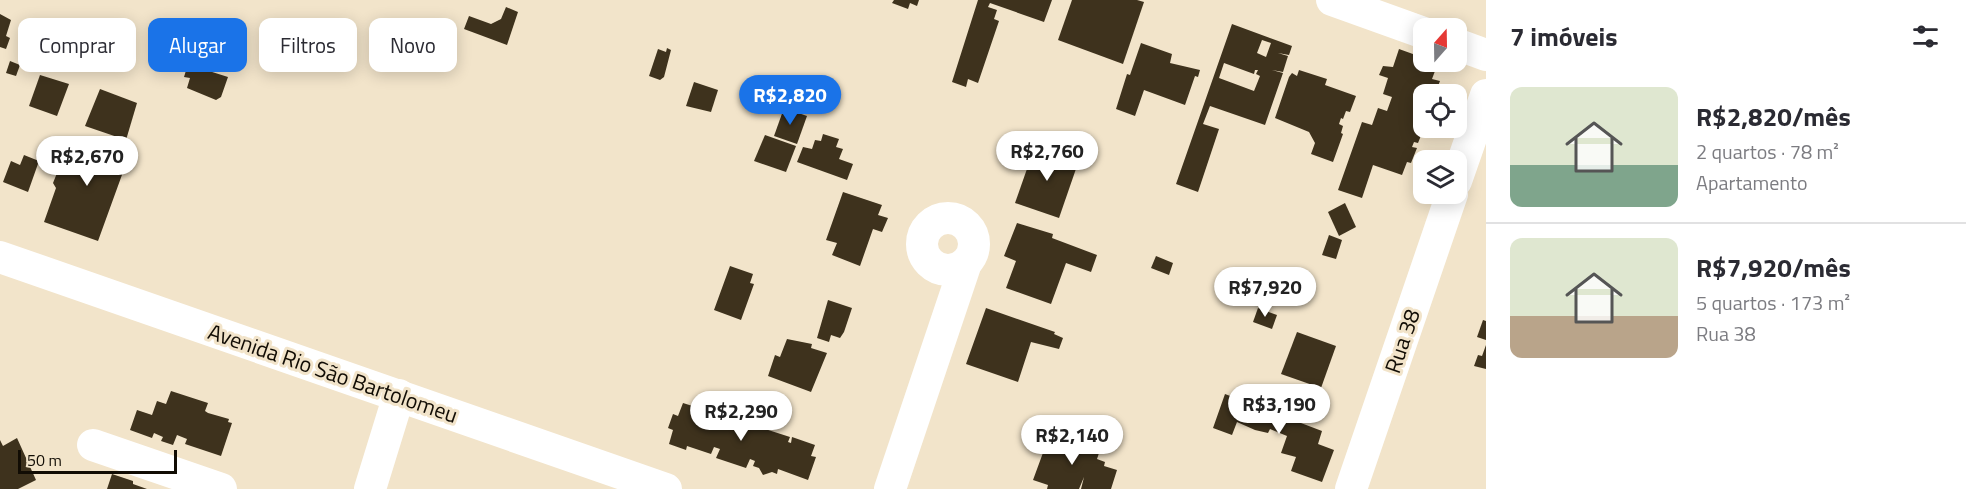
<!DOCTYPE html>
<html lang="pt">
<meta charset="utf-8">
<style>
:root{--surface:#fff;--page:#f2f2f3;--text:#2b2b33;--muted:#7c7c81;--line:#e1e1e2;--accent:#1a73e8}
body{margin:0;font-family:"Titillium Web",sans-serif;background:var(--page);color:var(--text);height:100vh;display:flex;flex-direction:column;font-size:22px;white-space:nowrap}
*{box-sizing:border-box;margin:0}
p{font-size:20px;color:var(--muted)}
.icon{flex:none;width:33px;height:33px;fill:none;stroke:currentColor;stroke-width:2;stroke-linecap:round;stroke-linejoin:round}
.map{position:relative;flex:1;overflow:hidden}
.panel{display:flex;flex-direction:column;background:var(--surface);width:480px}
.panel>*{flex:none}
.banner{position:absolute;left:18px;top:18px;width:570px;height:54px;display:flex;gap:12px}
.needle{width:39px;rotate:20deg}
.buttons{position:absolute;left:1413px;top:18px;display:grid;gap:12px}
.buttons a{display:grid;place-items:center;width:54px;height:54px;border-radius:12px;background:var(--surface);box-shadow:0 3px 15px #0003;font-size:30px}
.scale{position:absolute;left:18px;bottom:15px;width:159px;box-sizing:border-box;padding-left:6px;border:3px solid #110c04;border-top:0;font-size:16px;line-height:21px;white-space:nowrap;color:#110c04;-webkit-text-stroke:4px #f2e4ca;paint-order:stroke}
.price{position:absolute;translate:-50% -51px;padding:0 14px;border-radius:21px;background:#fff;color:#222;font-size:20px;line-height:39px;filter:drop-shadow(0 2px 3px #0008)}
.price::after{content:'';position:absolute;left:50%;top:36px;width:18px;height:14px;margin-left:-9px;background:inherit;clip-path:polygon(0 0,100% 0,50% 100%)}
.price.selected{background:var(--accent);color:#fff}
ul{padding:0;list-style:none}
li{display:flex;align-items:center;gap:18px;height:150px;padding:0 24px}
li+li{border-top:2px solid var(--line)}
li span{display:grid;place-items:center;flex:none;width:168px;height:120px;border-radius:12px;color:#555}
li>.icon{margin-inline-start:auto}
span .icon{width:72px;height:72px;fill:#fffc;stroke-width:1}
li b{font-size:26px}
h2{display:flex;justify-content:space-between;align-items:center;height:72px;padding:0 24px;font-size:26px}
.pill{padding:0 21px;border-radius:12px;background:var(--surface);box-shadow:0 3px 15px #0003;font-size:21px;line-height:54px}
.pill.selected{background:var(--accent);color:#fff}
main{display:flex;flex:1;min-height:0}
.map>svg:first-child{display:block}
.building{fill:#3e321d;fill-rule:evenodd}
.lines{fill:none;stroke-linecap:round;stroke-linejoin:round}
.minor{stroke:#fff;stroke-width:32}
.labels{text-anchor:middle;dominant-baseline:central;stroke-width:6;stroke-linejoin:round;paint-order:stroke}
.street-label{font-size:22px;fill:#110c04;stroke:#f2e4ca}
</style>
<main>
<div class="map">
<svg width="1486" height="489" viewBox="0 0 1486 489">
<rect width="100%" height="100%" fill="#f2e4ca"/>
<g class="building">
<polygon points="894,0 919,0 917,6 910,3 908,9 892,3"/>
<polygon points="978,0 1052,0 1044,22 990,3 988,7 997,10 994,19 999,21 978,83 968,79 966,87 952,82"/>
<polygon points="1072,0 1137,0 1144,2 1123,64 1058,40"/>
<polygon points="506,7 518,12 507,45 464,29 469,16 491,24 501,19"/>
<polygon points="0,14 11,20 6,36 10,38 6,49 0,47"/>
<path d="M1232,24L1292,46L1289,55L1278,53L1288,56L1283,72L1272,70L1283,73L1265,125L1210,106L1203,124L1219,129L1198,192L1176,184ZM1262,40L1271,43L1266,57L1257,53ZM1224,63L1254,74L1255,70H1258L1256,74L1260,76L1254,91L1219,78Z"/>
<polygon points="1141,43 1172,54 1170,63 1200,70 1198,77 1195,76 1185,105 1144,90 1135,116 1116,109 1127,74 1130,75"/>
<polygon points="667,48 671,50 664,77 660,80 649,76 658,49 666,52"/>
<polygon points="1399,49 1424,58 1424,62 1438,63 1432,79 1440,81 1435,94 1424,94 1421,122 1424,128 1418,143 1414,142 1412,147 1417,148 1411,163 1407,162 1402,175 1373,165 1362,198 1338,190 1362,122 1372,125 1378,108 1387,111 1392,97 1383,94 1388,78 1379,75 1383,66 1393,67"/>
<polygon points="198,59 212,64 209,71 228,77 221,97 216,100 187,88 190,78 184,77 188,64 196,66"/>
<polygon points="10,61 20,65 16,76 6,73"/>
<polygon points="1299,70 1327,79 1325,85 1356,96 1350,112 1346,111 1343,119 1341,118 1339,124 1343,126 1341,133 1343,134 1333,162 1311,154 1315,143 1309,132 1275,118 1289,77 1292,73 1297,76"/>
<polygon points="40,75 69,84 57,116 29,106"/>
<polygon points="694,82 718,90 711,112 686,106"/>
<polygon points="100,89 137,103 126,140 85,126"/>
<polygon points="784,108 807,116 797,144 774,136"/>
<polygon points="823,134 839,139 836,147 843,149 839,159 853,164 847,180 797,162 803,147 812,149 815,140 821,141"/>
<polygon points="765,135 796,146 786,172 754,161"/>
<polygon points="86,138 92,141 93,138 131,150 98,241 44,222 56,188 53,183 59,168 61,169 64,162 70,160 75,139 85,141"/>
<polygon points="1035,146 1078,163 1059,218 1015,203"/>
<polygon points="24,155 39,161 28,192 3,182 11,161 20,165"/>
<polygon points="843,192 882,205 878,215 888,218 882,232 873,229 860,266 832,255 837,243 826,240"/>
<polygon points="1345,203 1356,227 1339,236 1328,212"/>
<polygon points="1017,223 1053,234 1052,238 1097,255 1091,272 1066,263 1051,304 1006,288 1016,261 1004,256"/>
<polygon points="1329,235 1342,240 1336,259 1322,255"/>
<polygon points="1156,256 1173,263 1169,275 1151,268"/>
<polygon points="730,266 753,274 750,283 754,284 741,320 714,310"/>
<polygon points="828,300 852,308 844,332 840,338 831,335 829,342 817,338"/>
<polygon points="986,308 1055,332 1054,334 1063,338 1059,349 1031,342 1018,382 966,364"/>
<polygon points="1258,308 1277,315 1272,329 1253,322"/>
<polygon points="1483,320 1486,321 1486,340 1477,337"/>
<polygon points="1297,332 1336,346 1321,388 1281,374"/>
<polygon points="787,339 812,344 811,348 827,353 811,392 768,376 775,355 780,357"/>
<polygon points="1486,345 1486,369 1474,366 1478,355 1482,356"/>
<polygon points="171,391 208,403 205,411 208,413 229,419 228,422 232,423 221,456 185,444 187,439 177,435 173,445 161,441 163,437 154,433 152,438 130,430 137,410 152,415 157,401 166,404"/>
<polygon points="1225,394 1322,431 1318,444 1334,450 1322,482 1291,471 1296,457 1281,453 1287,436 1270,429 1268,433 1255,430 1237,422 1232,435 1213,428"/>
<polygon points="683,403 790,437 788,442 791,443 792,437 815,445 811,456 816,457 808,480 778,469 777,474 772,472 763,475 759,468 753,466 755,461 750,459 746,468 716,458 720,449 714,447 711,454 687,446 686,450 669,444 673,430 668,428 673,414 678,416"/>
<polygon points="1051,431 1088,444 1087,448 1099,453 1097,459 1105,462 1104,466 1117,470 1111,489 1081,489 1084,477 1079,489 1047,489 1048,485 1033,480"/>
<polygon points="17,438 36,480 18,489 0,489 0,440 3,446"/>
<polygon points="112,474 133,481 133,484 147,489 107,489"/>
</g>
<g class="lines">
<g class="minor">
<polyline points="1332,0 1424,33"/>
<polyline points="1456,44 1486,55"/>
<polyline points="1456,181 1486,95"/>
<circle cx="948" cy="244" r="26"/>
<polyline points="0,257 666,489"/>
<polyline points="93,445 221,489"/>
<polyline points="370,489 399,395"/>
<polyline points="890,489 966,263"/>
<polyline points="1351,489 1452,194"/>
</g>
</g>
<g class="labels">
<g class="street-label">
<text transform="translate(1402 341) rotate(-71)">Rua 38</text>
<text transform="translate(333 373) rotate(19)">Avenida Rio São Bartolomeu</text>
</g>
</g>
</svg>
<div class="buttons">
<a><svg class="needle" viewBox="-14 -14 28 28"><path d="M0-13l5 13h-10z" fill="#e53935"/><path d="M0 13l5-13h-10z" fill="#7c7c81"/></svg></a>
<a><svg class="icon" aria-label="locate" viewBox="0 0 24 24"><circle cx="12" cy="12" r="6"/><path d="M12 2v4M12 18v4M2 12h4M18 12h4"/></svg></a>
<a><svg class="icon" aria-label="layers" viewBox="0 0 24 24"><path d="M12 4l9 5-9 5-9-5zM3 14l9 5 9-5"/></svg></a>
</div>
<div class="scale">50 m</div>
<b class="price selected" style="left:790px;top:126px">R$2,820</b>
<b class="price" style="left:1047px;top:182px">R$2,760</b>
<b class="price" style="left:87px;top:187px">R$2,670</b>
<b class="price" style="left:1265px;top:318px">R$7,920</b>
<b class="price" style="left:1279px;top:435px">R$3,190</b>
<b class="price" style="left:741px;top:442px">R$2,290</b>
<b class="price" style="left:1072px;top:466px">R$2,140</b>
<div class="banner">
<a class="pill">Comprar</a>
<a class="pill selected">Alugar</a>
<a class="pill">Filtros</a>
<a class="pill">Novo</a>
</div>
</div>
<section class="panel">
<h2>7 imóveis<svg class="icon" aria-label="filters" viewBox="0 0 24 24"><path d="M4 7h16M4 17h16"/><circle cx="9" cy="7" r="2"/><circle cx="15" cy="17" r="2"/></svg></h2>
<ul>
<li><span style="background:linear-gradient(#dfe7d0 65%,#7fa58c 0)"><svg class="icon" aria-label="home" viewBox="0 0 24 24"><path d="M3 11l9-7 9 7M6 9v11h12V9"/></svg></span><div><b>R$2,820/mês</b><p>2 quartos · 78 m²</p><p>Apartamento</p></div></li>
<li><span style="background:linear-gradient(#dfe7d0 65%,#b9a48a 0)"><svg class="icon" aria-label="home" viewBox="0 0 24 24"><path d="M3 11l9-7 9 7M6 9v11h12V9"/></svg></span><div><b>R$7,920/mês</b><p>5 quartos · 173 m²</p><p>Rua 38</p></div></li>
</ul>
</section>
</main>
